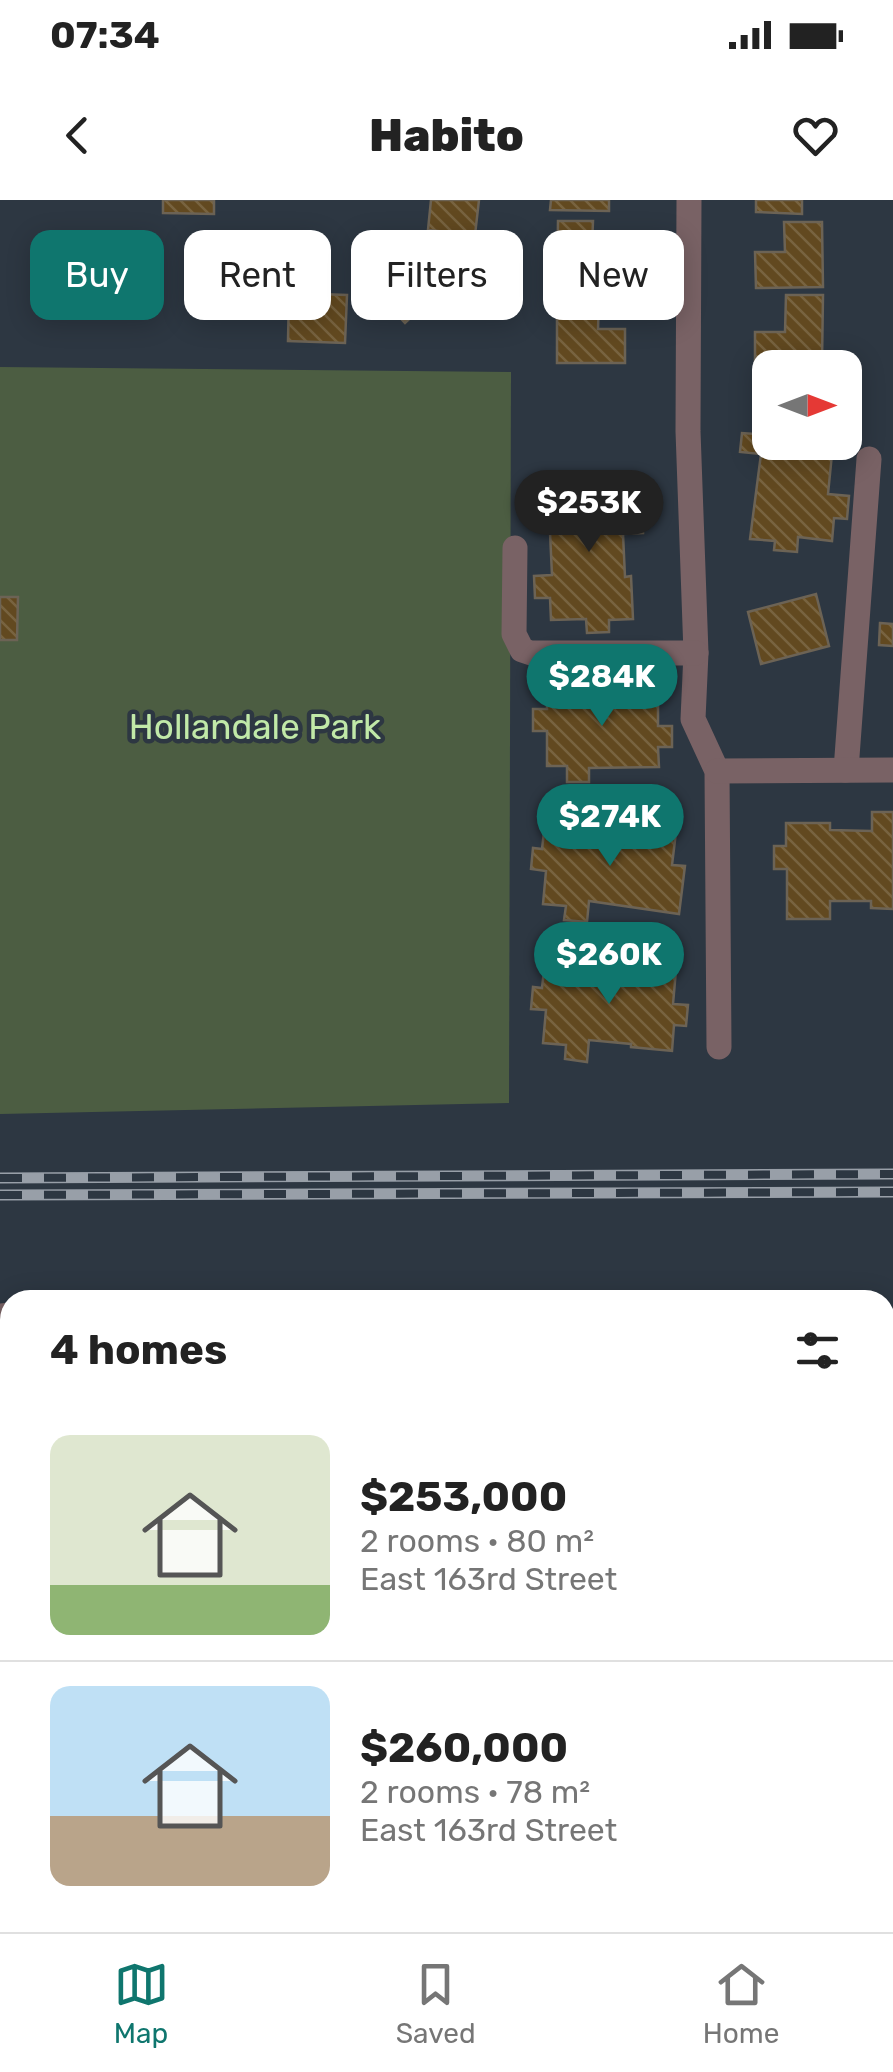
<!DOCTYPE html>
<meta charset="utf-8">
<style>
:root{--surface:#fff;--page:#f6f6f6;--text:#222;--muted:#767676;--line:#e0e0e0;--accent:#0f766e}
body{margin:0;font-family:Rubik,sans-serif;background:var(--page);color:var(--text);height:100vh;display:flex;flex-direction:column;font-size:38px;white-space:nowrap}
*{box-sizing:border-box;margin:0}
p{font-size:32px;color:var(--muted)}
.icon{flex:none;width:55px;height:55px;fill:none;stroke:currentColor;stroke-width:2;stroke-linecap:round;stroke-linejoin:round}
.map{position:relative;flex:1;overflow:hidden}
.panel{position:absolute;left:0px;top:1090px;width:895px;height:642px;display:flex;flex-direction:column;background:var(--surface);border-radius:30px 30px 0 0;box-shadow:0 5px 25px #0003}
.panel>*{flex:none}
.top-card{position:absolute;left:30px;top:30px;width:835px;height:90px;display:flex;gap:20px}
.needle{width:65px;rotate:90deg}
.buttons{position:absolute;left:752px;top:150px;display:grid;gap:20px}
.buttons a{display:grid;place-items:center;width:110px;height:110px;border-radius:20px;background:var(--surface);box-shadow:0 5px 25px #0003;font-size:50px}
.price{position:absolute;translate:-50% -85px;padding:0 22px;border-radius:35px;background:var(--accent);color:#fff;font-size:32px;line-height:65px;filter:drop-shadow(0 2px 5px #0008)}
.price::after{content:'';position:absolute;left:50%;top:60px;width:30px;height:22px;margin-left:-15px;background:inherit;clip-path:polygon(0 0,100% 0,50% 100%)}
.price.selected{background:#222;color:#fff}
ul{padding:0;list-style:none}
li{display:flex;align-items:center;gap:30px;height:250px;padding:0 50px}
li+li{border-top:2px solid var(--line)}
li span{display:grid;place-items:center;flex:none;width:280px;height:200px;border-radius:20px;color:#555}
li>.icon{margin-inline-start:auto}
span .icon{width:120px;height:120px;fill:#fffc;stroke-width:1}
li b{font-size:42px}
h2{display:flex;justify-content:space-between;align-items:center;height:120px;padding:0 50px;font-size:42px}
.pill{padding:0 35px;border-radius:20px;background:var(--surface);box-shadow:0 5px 25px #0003;font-size:35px;line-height:90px}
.pill.selected{background:var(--accent);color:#fff}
.status{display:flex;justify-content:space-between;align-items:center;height:70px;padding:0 50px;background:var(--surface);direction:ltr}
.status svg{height:28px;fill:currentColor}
header{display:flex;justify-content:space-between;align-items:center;height:130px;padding:0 50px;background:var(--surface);font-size:45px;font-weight:800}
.dock{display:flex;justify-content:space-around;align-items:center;height:140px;border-top:2px solid var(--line);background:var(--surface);font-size:28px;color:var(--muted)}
.dock a{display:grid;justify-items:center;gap:5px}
.dock .selected{color:var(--accent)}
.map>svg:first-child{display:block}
.park{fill:#4c5d42}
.building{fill:url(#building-back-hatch);stroke:#6c6355;stroke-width:2.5}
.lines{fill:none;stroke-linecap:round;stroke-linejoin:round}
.minor{stroke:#796265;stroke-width:25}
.rail-casing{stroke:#989fa8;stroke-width:11}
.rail{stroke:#2d3742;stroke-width:8;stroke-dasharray:22;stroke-linecap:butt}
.labels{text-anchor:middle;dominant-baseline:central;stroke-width:9;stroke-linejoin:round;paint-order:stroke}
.park-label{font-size:35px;fill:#c1e9a8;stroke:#2d3742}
</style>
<div class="status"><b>07:34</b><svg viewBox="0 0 49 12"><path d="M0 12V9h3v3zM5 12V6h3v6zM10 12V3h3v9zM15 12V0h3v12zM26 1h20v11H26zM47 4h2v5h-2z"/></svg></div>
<header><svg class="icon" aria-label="back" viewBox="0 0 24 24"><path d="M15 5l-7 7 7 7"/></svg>Habito<svg class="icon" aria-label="heart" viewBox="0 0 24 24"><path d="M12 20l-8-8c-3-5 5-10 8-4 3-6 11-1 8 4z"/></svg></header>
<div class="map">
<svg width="893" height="1732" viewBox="0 0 893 1732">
<defs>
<pattern id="building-back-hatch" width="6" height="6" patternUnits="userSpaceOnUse" patternTransform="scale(2.5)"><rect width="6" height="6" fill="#624920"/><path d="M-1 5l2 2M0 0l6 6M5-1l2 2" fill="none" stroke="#786340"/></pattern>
</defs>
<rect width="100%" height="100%" fill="#2d3742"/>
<polygon class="park" points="0,167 511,172 509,903 0,914"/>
<g class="building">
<polygon points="163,0 214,0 214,14 163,13"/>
<polygon points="431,0 479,0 475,35 428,30"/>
<polygon points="551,0 609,0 609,11 550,10"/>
<polygon points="756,0 802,0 802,14 756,12"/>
<polygon points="558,21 593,21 592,47 625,47 625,85 557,84"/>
<polygon points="784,22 822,22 823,87 756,88 755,52 785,52"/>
<polygon points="410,40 439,70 412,94 423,106 405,123 366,81"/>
<polygon points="219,44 239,64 247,56 267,76 229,113 189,73"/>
<polygon points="289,93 347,95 345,143 288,141"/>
<polygon points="786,95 823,95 822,163 755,162 755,132 785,132"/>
<polygon points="557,99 599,99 598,129 625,129 625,163 557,163"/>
<polygon points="757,210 770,211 770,242 836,242 835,254 832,254 828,294 849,296 847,319 834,318 832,341 798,337 797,352 774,350 775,341 750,339 761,254 740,252 742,233 755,234"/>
<polygon points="591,276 592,291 626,289 627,311 642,311 643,333 623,334 625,377 631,376 633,419 609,420 609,432 587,433 586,419 551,420 550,398 535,398 534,376 552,375 548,290 562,289 562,278"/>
<polygon points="816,394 829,446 761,464 748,412"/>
<polygon points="0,397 18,397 17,440 0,440"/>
<polygon points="880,423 893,424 893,446 879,445"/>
<polygon points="615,475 636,475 636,492 658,492 658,526 672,526 672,547 658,547 659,567 589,568 589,582 567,582 567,566 547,566 547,531 533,531 533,509 547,509 547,488 590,487 590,494 615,494"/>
<polygon points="631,612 651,615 650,629 676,632 672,665 685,666 679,714 589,701 587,722 564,720 566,706 543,704 546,671 531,669 533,648 542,649 545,624 629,635"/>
<polygon points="872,612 893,612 893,709 871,708 871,701 830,701 830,719 787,719 787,669 774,669 774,646 786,646 786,623 830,623 830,630 872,631"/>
<polygon points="631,752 652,754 651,767 676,770 673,804 688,805 686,826 674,825 672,851 631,847 631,844 589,840 587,862 565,859 566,845 543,843 546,810 531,809 533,787 542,788 545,762 629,774"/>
<rect x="0" y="1237" width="10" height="74"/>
<polygon points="885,1409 888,1410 888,1455 893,1455 893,1538 885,1538"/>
<polygon points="229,1722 295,1722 295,1732 229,1731"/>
</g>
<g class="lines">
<g class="minor">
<polyline points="689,0 688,231 696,453 693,519 717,571 719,847"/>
<polyline points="515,348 514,434 522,450 531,453 696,453"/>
<polyline points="846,570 869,259"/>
<polyline points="717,571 893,570"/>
<polyline points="0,1116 10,1115"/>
<polyline points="885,1273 892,1333"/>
<polyline points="0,1349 10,1343"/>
<polyline points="0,1436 10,1430"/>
<polyline points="885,1622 893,1635"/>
<polyline points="0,1636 10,1636"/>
<polyline points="885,1711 893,1711"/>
<polyline points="672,1722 672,1732"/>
<polyline points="118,1732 131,1722"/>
</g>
<g class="rail-casing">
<g id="rail">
<polyline points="0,978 893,974"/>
<polyline points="0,995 893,992"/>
</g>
</g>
<use href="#rail" class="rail"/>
</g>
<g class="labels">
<g class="park-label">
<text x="255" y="527">Hollandale Park</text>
</g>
</g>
</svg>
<div class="buttons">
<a><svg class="needle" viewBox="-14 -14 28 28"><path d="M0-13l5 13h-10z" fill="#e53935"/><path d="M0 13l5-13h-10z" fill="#767676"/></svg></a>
</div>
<b class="price selected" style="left:589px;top:355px">$253K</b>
<b class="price" style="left:602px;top:529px">$284K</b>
<b class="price" style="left:610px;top:669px">$274K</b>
<b class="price" style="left:609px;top:807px">$260K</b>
<div class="top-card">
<a class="pill selected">Buy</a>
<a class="pill">Rent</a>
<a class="pill">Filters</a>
<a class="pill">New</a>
</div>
<section class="panel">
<h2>4 homes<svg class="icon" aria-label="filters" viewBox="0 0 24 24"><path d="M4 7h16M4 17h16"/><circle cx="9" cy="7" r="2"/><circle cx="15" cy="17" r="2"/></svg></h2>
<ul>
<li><span style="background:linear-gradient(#dfe7d0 75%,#8fb573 0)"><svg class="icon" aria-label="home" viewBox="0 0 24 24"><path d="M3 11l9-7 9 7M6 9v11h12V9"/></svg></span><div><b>$253,000</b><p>2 rooms · 80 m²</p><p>East 163rd Street</p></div></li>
<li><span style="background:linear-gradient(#bfe0f5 65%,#b9a48a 0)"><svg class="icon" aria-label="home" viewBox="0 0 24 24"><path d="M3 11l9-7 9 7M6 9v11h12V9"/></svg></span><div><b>$260,000</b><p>2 rooms · 78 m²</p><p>East 163rd Street</p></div></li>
</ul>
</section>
</div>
<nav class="dock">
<a class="selected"><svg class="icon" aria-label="map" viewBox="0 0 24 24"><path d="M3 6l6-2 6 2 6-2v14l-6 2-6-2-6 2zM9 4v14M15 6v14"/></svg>Map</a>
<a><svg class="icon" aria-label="saved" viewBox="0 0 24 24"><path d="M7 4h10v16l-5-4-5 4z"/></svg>Saved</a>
<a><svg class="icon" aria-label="home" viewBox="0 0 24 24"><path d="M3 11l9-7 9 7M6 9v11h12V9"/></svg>Home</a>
</nav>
